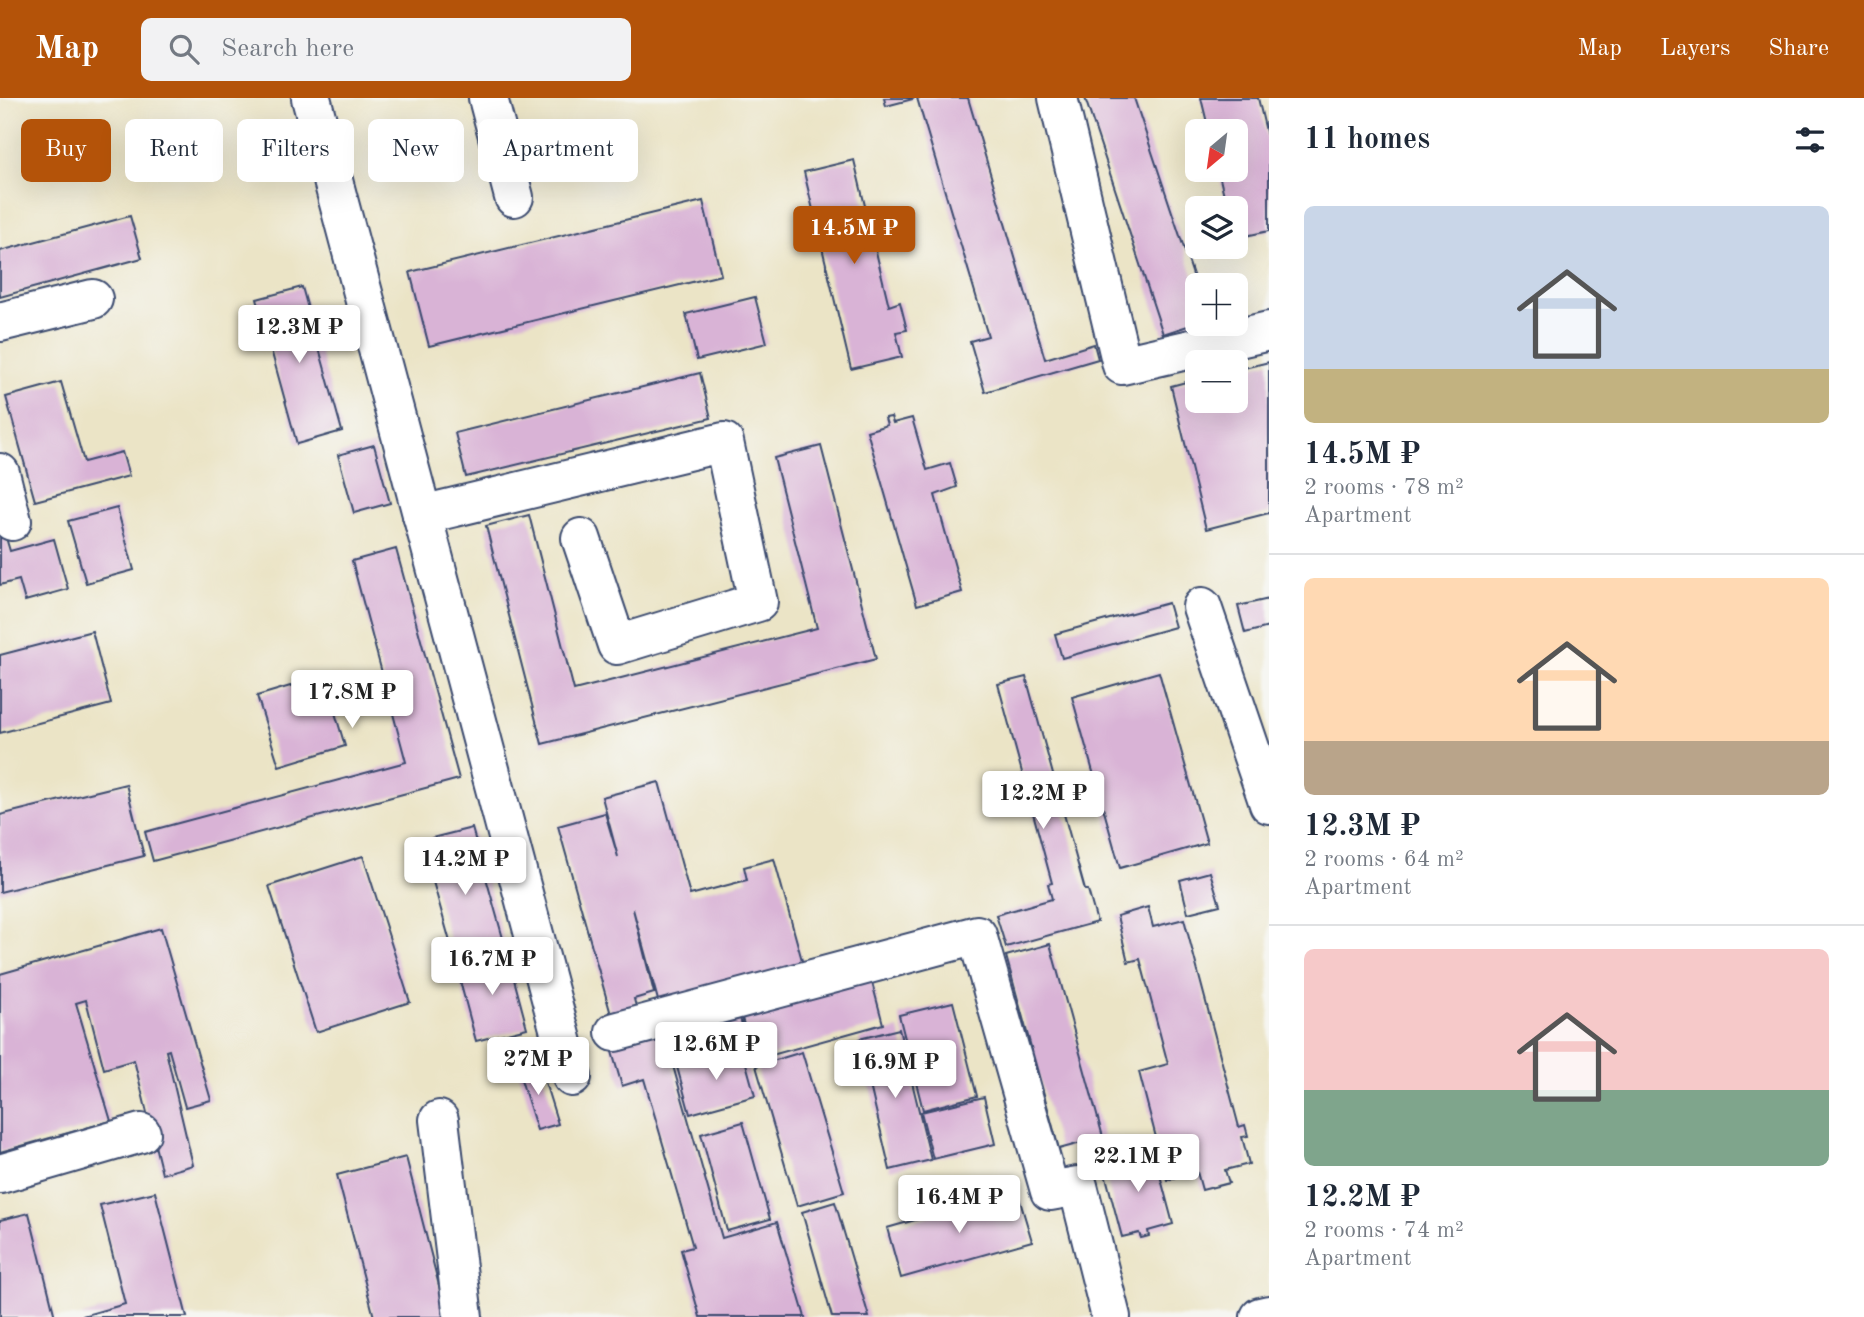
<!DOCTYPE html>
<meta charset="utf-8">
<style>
:root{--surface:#fff;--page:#f2f2f3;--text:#1f2937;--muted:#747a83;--line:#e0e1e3;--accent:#b45309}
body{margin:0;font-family:"Old Standard TT",serif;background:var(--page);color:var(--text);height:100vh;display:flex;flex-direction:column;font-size:26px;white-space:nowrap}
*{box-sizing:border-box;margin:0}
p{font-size:23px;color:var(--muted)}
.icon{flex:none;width:38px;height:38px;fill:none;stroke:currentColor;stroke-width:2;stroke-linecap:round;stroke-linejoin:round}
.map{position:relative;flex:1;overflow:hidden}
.details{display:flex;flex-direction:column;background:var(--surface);width:595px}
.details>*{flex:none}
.guide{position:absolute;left:21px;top:21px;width:665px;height:63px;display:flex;gap:14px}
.needle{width:46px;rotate:209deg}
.fabs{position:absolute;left:1185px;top:21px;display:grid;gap:14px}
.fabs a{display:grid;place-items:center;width:63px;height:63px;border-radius:10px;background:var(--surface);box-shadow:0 7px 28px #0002;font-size:35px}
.price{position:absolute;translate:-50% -60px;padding:0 16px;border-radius:7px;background:#fff;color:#222;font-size:23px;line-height:46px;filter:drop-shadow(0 2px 4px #0008)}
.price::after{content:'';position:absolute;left:50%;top:42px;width:21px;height:16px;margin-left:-10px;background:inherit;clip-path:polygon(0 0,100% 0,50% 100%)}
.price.on{background:var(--accent);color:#fff}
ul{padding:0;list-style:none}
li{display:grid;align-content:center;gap:14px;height:371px;padding:0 35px}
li+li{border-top:2px solid var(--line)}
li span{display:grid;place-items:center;height:217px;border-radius:10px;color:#555}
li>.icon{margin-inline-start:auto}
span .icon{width:126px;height:126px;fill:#fffc;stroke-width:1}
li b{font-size:30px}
h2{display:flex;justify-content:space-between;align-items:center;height:84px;padding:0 35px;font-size:30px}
.chip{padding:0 24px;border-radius:10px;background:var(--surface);box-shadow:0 7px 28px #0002;font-size:24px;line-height:63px}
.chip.on{background:var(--accent);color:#fff}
header{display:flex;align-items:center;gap:42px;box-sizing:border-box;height:98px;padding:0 35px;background:var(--accent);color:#fff}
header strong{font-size:33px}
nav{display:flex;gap:38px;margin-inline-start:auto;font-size:24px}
.search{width:490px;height:63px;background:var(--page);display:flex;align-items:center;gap:18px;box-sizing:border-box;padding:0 24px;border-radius:10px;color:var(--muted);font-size:26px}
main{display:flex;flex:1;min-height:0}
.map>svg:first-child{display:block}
.building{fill:#d9b3d6}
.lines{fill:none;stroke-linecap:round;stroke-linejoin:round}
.minor-casing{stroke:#3a4a6e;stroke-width:42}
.minor{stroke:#fff;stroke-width:38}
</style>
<header>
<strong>Map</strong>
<div class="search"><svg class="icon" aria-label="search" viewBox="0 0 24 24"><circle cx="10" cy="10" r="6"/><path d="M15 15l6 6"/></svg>Search here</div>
<nav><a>Map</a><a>Layers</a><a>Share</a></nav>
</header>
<main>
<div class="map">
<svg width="1269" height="1219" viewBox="0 0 1269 1219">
<rect width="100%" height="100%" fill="#f6f6f2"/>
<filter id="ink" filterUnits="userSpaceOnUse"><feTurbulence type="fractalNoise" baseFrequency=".0143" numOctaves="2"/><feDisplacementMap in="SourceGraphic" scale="14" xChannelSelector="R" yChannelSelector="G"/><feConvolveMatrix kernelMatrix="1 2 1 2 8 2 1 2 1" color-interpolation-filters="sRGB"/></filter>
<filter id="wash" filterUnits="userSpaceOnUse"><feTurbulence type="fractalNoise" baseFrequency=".00686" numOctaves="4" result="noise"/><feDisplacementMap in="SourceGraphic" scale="28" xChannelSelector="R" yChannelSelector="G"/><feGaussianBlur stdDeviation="1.57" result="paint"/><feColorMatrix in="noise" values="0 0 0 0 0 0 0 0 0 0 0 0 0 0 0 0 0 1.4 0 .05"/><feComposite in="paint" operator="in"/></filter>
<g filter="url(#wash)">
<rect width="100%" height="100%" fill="#ebe4c6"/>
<g id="blocks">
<g class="building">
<polygon points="884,0 912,0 913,1 886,8"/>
<polygon points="917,0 968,0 1045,261 1094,246 1098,261 985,294 970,243 988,238"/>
<polygon points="1085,0 1134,0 1197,189 1197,225 1163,236"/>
<polygon points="1201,0 1258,0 1269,46 1269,133 1236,140 1236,110 1227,110 1218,72 1236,72 1236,33 1209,33"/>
<polygon points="854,62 889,208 900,204 907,232 896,234 902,259 851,271 804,74"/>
<polygon points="703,103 721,177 429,248 410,174"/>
<polygon points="130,118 142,160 0,199 0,153"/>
<polygon points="302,189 342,333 297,346 257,201"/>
<polygon points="755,199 767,245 697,262 686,216"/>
<polygon points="1269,264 1269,415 1206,431 1171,288 1197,281 1197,303 1236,303 1236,272"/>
<polygon points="700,275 711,320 466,379 455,335"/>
<polygon points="61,284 84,364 122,354 129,378 35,403 6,299"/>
<polygon points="891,319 893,325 912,320 927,372 950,365 957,389 935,397 962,494 917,507 867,333 887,327 885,320"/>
<polygon points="374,347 390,405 354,415 338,357"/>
<polygon points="821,348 876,561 542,646 486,428 529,417 574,592 817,530 774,360"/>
<polygon points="117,410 134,472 86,485 68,423"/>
<polygon points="0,420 10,453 54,441 68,491 25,503 19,482 0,487"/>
<polygon points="396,451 459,681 153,763 145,734 406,664 352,463"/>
<polygon points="1269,501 1269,529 1245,535 1238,508"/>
<polygon points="1168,505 1175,529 1062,560 1055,536"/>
<polygon points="92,533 111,606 0,635 0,557"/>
<polygon points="1159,574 1207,745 1120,770 1072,599"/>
<polygon points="324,578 345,648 279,668 257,598"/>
<polygon points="1026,579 1085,792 1088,792 1097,824 1006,849 996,817 1052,801 1048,786 1052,785 998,586"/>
<polygon points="659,684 690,797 747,782 744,769 774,761 803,866 659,906 633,811 654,895 634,901 637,913 612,920 558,728 605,715 618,759 602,699"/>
<polygon points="126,686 144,758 0,794 0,717"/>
<polygon points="472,730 506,851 456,865 428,766 439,763 432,740"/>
<polygon points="363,758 410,904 316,934 269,788"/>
<polygon points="1210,774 1220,807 1188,815 1180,782"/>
<polygon points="1148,809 1153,829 1184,821 1239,1029 1245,1027 1248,1038 1242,1039 1249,1066 1225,1072 1229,1085 1202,1092 1197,1074 1167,1082 1139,974 1168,966 1140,861 1128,864 1117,818"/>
<polygon points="161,830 211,1002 185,1009 169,952 166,953 193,1067 162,1076 134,962 104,971 86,902 76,905 111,1023 0,1054 0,876"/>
<polygon points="1050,846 1103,1039 1059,1051 1006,858"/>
<polygon points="507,855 527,930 476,943 456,868"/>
<polygon points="870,877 883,926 754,962 740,913"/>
<polygon points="953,904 977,998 923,1012 899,917"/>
<polygon points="737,910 748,947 673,968 722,1140 777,1124 805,1219 700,1219 681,1152 693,1149 644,981 622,988 610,947"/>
<polygon points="899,931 931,1062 890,1072 859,941"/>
<polygon points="742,951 755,998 690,1016 677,969"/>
<polygon points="802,954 844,1094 797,1108 756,968"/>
<polygon points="539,965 558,1026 537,1032 518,972"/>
<polygon points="984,999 995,1046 933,1061 921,1014"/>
<polygon points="743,1024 770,1121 727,1133 701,1036"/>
<polygon points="1153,1051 1173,1126 1148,1133 1149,1138 1141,1140 1139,1135 1122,1139 1102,1064"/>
<polygon points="406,1059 447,1219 374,1219 337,1077"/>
<polygon points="1017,1093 1032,1143 901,1180 887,1130"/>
<polygon points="155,1094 187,1219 79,1219 125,1206 100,1107"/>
<polygon points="835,1104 869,1219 832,1219 802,1114"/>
<polygon points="29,1115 55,1219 0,1219 0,1122"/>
</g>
</g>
</g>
<g filter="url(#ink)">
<use href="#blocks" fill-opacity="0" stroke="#3a4a6e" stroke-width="2"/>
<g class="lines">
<g class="minor-casing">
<g id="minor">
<polyline points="311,0 572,979"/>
<polyline points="488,0 514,99"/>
<polyline points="1058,0 1122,267 1269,233"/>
<polyline points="0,224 93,201"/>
<polyline points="0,375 12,423"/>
<polyline points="422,417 724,344 758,504 617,547 581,440"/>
<polyline points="1202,509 1269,706"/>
<polyline points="615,934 977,837 1050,1093 1078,1088 1111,1219"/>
<polyline points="439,1022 463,1219"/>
<polyline points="0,1076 141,1035"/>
<polyline points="1260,1219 1269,1217"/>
</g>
</g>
<use href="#minor" class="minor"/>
</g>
</g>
</svg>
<div class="fabs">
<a><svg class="needle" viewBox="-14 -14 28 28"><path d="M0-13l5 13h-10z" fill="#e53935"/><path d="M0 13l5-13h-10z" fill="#747a83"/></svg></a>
<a><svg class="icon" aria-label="layers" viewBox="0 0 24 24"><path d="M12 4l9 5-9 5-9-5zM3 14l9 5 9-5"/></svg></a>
<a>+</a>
<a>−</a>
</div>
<b class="price on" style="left:854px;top:168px">14.5M ₽</b>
<b class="price" style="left:299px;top:267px">12.3M ₽</b>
<b class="price" style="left:352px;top:632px">17.8M ₽</b>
<b class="price" style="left:1043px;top:733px">12.2M ₽</b>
<b class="price" style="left:465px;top:799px">14.2M ₽</b>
<b class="price" style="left:492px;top:899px">16.7M ₽</b>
<b class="price" style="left:716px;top:984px">12.6M ₽</b>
<b class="price" style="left:538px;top:999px">27M ₽</b>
<b class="price" style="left:895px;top:1002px">16.9M ₽</b>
<b class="price" style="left:1138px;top:1096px">22.1M ₽</b>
<b class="price" style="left:959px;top:1137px">16.4M ₽</b>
<div class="guide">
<a class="chip on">Buy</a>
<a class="chip">Rent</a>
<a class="chip">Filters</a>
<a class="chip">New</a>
<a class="chip">Apartment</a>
</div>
</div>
<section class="details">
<h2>11 homes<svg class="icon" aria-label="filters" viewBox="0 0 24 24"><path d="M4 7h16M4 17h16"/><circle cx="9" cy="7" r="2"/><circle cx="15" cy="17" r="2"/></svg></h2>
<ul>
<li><span style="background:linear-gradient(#c9d6e8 75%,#c2b280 0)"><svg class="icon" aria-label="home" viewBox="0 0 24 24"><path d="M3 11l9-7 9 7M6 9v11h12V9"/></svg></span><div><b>14.5M ₽</b><p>2 rooms · 78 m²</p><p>Apartment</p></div></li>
<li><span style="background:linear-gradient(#ffd9b3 75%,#b9a48a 0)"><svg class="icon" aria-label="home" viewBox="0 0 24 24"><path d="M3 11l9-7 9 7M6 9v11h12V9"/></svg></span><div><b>12.3M ₽</b><p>2 rooms · 64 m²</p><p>Apartment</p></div></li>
<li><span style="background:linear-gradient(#f6c9c9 65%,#7fa58c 0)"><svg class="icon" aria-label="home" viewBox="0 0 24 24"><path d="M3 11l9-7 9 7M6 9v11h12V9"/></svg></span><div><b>12.2M ₽</b><p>2 rooms · 74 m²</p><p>Apartment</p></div></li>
</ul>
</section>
</main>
